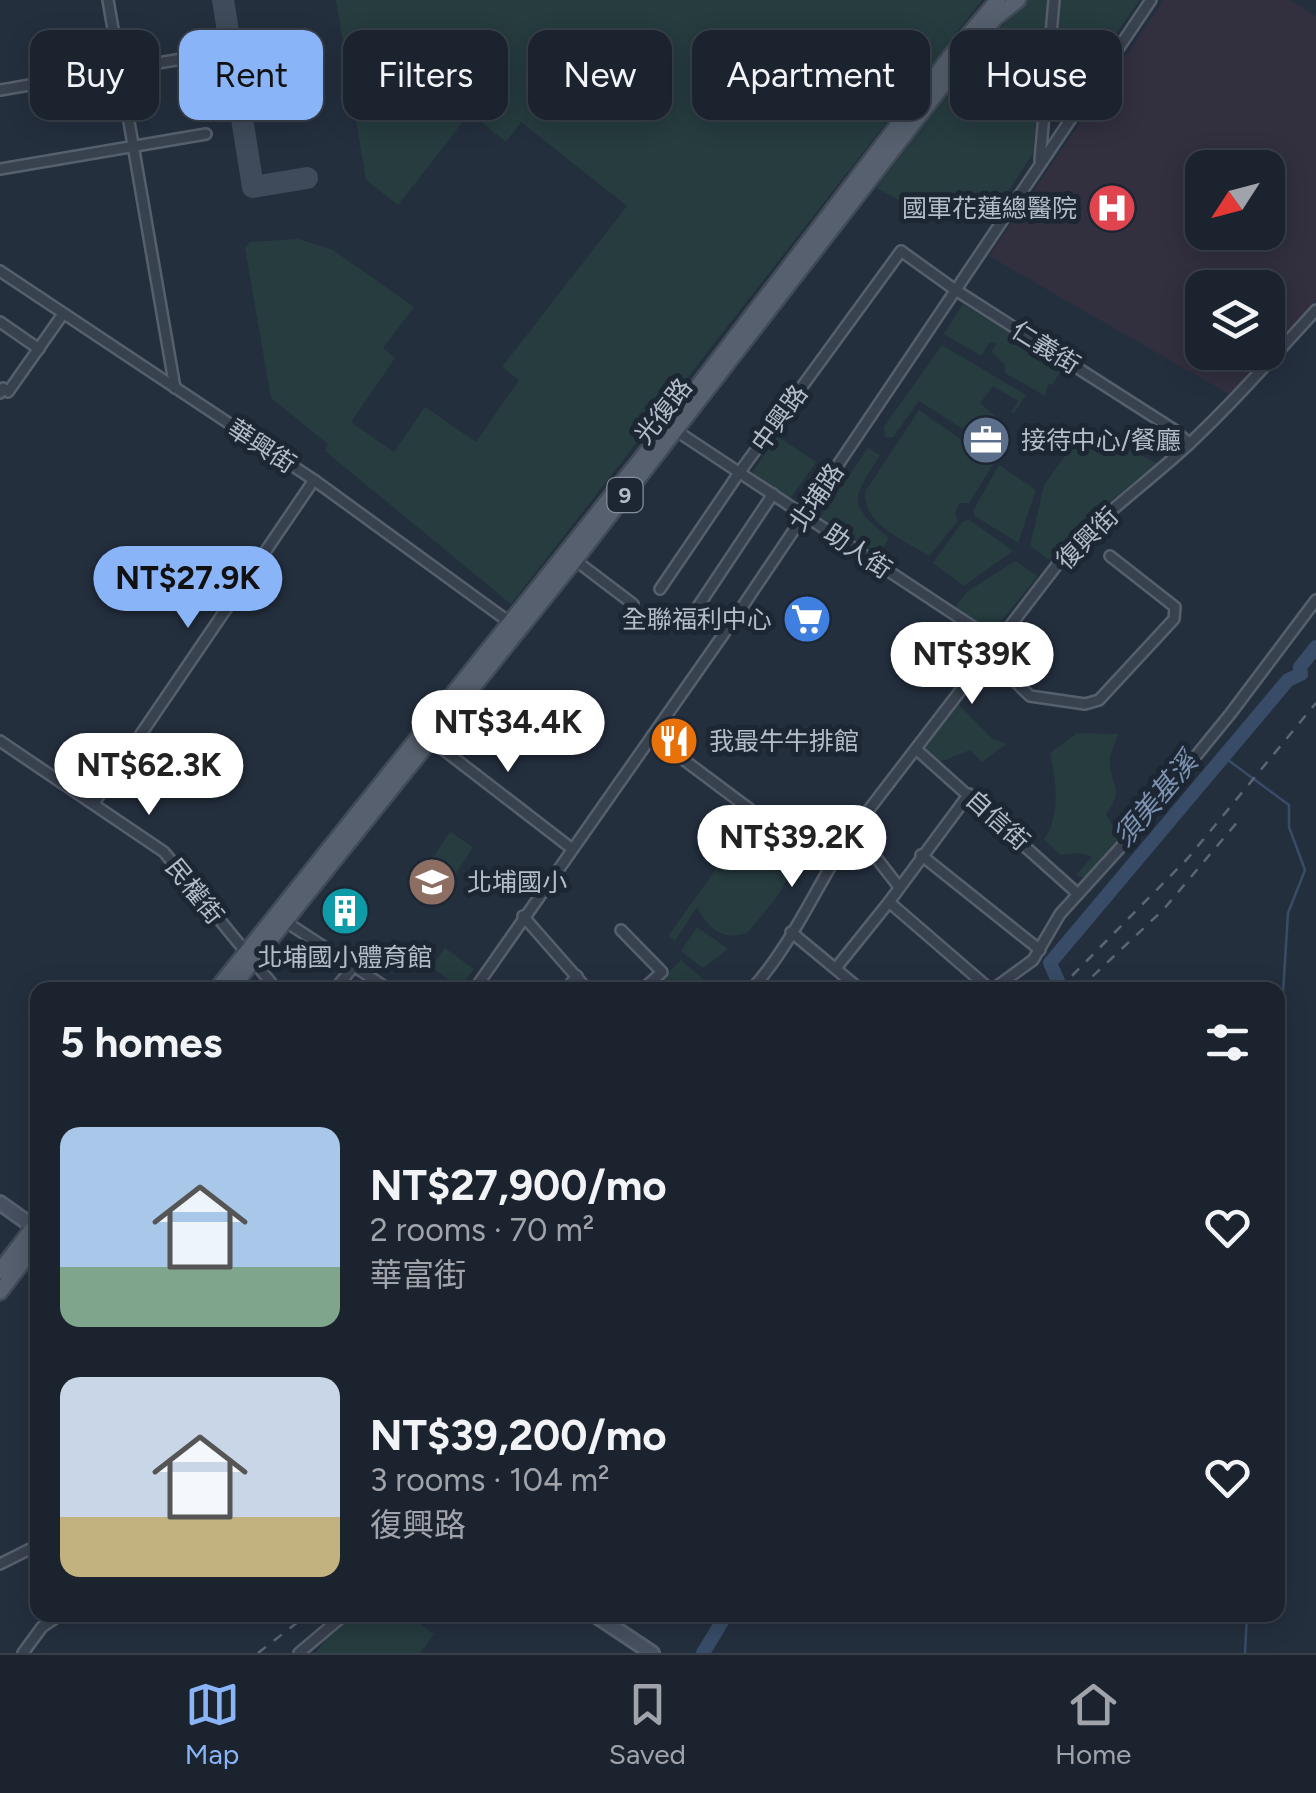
<!DOCTYPE html>
<meta charset="utf-8">
<style>
:root{--surface:#1b232e;--page:#282f3a;--text:#f1f3f6;--muted:#a0a4aa;--line:#39404a;--accent:#8ab4f8}
body{margin:0;font-family:Figtree,"Noto Sans TC",sans-serif;background:var(--page);color:var(--text);height:100vh;display:flex;flex-direction:column;font-size:38px;white-space:nowrap}
*{box-sizing:border-box;margin:0}
p{font-size:32px;color:var(--muted)}
.icon{flex:none;width:55px;height:55px;fill:none;stroke:currentColor;stroke-width:2;stroke-linecap:round;stroke-linejoin:round}
.map{position:relative;flex:1;overflow:hidden}
.drawer{position:absolute;left:30px;top:982px;width:1255px;height:640px;display:flex;flex-direction:column;background:var(--surface);border-radius:20px;box-shadow:0 5px 25px #0003,0 0 0 2px var(--line)}
.drawer>*{flex:none}
.top-card{position:absolute;left:30px;top:30px;width:1258px;height:90px;display:flex;gap:20px}
.needle{width:65px;rotate:234deg}
.buttons{position:absolute;left:1185px;top:150px;display:grid;gap:20px}
.buttons a{display:grid;place-items:center;width:100px;height:100px;border-radius:20px;background:var(--surface);box-shadow:0 5px 25px #0003,0 0 0 2px var(--line);font-size:50px}
.price{position:absolute;translate:-50% -85px;padding:0 22px;border-radius:35px;background:#fff;color:#222;font-size:32px;line-height:65px;filter:drop-shadow(0 2px 5px #0008)}
.price::after{content:'';position:absolute;left:50%;top:60px;width:30px;height:22px;margin-left:-15px;background:inherit;clip-path:polygon(0 0,100% 0,50% 100%)}
.price.selected{background:var(--accent);color:#111}
ul{padding:0;list-style:none}
li{display:flex;align-items:center;gap:30px;height:250px;padding:0 30px}
li span{display:grid;place-items:center;flex:none;width:280px;height:200px;border-radius:20px;color:#555}
li>.icon{margin-inline-start:auto}
span .icon{width:120px;height:120px;fill:#fffc;stroke-width:1}
li b{font-size:42px}
h2{display:flex;justify-content:space-between;align-items:center;height:120px;padding:0 30px;font-size:42px}
.tag{padding:0 35px;border-radius:20px;background:var(--surface);box-shadow:0 5px 25px #0003,0 0 0 2px var(--line);font-size:35px;line-height:90px}
.tag.selected{background:var(--accent);color:#111}
.dock{display:flex;justify-content:space-around;align-items:center;height:140px;border-top:2px solid var(--line);background:var(--surface);font-size:28px;color:var(--muted)}
.dock a{display:grid;justify-items:center;gap:5px}
.dock .selected{color:var(--accent)}
.map>svg:first-child{display:block}
.medical{fill:#32303f;fill-rule:evenodd}
.green{fill:#263c3f}
.lines{fill:none;stroke-linecap:round;stroke-linejoin:round}
.stream{stroke:#394c67;stroke-width:2.5}
.river{stroke:#394c67;stroke-width:14}
.taxiway{stroke:#3f4a5a;stroke-width:22}
.street-casing{stroke:#565f6c;stroke-width:14}
.secondary-casing{stroke:#565f6c;stroke-width:18}
.primary-casing{stroke:#414a57;stroke-width:19}
.street{stroke:#38414e;stroke-width:9}
.secondary{stroke:#465061;stroke-width:12}
.primary{stroke:#56606e;stroke-width:14}
.rail{stroke:#5a6575;stroke-width:2.5;stroke-dasharray:10 10;stroke-linecap:butt}
.labels{text-anchor:middle;dominant-baseline:central;stroke-width:10;stroke-linejoin:round;paint-order:stroke}
.shield{fill:#1d2633;stroke:#878f9c;stroke-width:2.5}
.shield-label{font-size:22px;font-weight:bold;fill:#b4bcc9}
.poi-label{font-size:25px;fill:#b4bcc9;stroke:#1d2633;text-anchor:start}
.street-label{font-size:25px;fill:#b4bcc9;stroke:#1d2633}
.water-label{font-size:28px;font-style:italic;fill:#7c92b1;stroke:#1d2633}
</style>
<div class="map">
<svg width="1316" height="1653" viewBox="0 0 1316 1653">
<rect width="100%" height="100%" fill="#242f3e"/>
<path class="medical" d="M1164,0H1290L1316,16V300L1230,395L989,256ZM1202,168H1268V232H1202ZM1202,288H1268V352H1202Z"/>
<g class="green">
<polygon points="336,0 982,0 511,604 325,451 328,444 271,398 245,248 250,242 299,239 333,250 414,307 383,348 395,358 351,422 394,452 425,407 476,442 519,380 502,367 627,206 521,122 506,142 470,113 398,205 366,180"/>
<polygon points="1027,0 1046,0 1047,3 1033,153 995,212 958,189 937,220 876,188 991,37"/>
<polygon points="1061,0 1140,0 1053,122 1049,120"/>
<polygon points="963,304 1064,367 1052,385 1048,384 1045,396 1005,373 1005,365 992,352 996,343 990,342 981,356 944,334"/>
<polygon points="942,345 1026,395 1014,413 1011,412 1018,401 993,386 980,403 1007,426 999,438 972,420 963,429 919,401 893,437 885,437 884,427"/>
<path d="M919,410L994,463L969,503H959L955,513L958,521L929,556C906,541 862,524 865,492Z"/>
<polygon points="1085,428 1157,463 1083,524 1049,560 1030,546 1044,485"/>
<polygon points="777,436 816,462 790,499 755,478 753,471"/>
<path d="M868,448L880,455C852,501 846,502 889,538L879,555L820,517Z"/>
<polygon points="999,465 1036,490 1018,543 975,516 973,511"/>
<polygon points="970,520 1013,551 964,586 933,563 963,521"/>
<polygon points="1015,561 1038,576 990,635 958,612 956,605 968,591"/>
<polygon points="957,703 993,739 1006,744 982,762 970,750 940,762 924,748"/>
<path d="M1077,733L1118,734C1115,744 1108,757 1110,767C1115,791 1122,792 1106,814L1114,828L1124,835L1086,879L1076,875L1092,857L1079,853L1060,855L1044,839C1061,816 1056,779 1050,753Z"/>
<polygon points="450,832 473,847 447,887 424,871"/>
<path d="M758,832C783,833 796,865 783,887C774,902 760,917 748,932C725,943 707,928 697,907L675,941L668,936L738,838Z"/>
<polygon points="697,927 728,949 703,968 681,951"/>
<polygon points="445,948 474,969 460,988 431,967"/>
<polygon points="681,960 716,990 652,990"/>
<polygon points="352,1615 408,1615 434,1634 420,1653 316,1653 331,1632"/>
</g>
<g class="lines">
<g class="stream">
<polyline points="1224,757 1289,805 1289,827 1305,870 1288,913 1278,1072"/>
<polyline points="1245,1653 1247,1615"/>
</g>
<g class="river">
<polyline points="1062,990 1050,963 1288,680 1301,674 1300,667 1316,647"/>
<polyline points="703,1653 726,1615"/>
</g>
<polyline class="taxiway" points="223,0 253,187 307,178"/>
<g class="street-casing">
<g id="street">
<polyline points="108,0 175,388"/>
<polyline points="0,90 199,56"/>
<polyline points="1040,160 1054,0"/>
<polyline points="0,169 206,134"/>
<polyline points="0,271 314,480 512,624"/>
<polyline points="0,322 39,349"/>
<polyline points="0,393 3,388 8,392 63,314"/>
<polyline points="672,428 999,644"/>
<polyline points="575,560 633,604"/>
<polyline points="660,589 739,473 901,251 954,289 1176,431 1189,444"/>
<polyline points="695,611 773,494"/>
<polyline points="990,657 1030,696 1085,704 1099,700 1174,619 1175,607 1110,556"/>
<polyline points="652,736 827,867"/>
<polyline points="427,737 571,848"/>
<polyline points="0,741 164,852 277,990"/>
<polyline points="916,749 1078,894"/>
<polyline points="969,794 889,902 991,990"/>
<polyline points="94,803 314,480"/>
<polyline points="854,829 899,887"/>
<polyline points="921,855 1040,950"/>
<polyline points="523,916 588,990"/>
<polyline points="283,920 390,990"/>
<polyline points="621,930 662,972 642,990"/>
<polyline points="791,932 861,990"/>
<polyline points="836,968 889,902"/>
<polyline points="334,990 355,965"/>
<polyline points="474,990 730,625 1151,0"/>
<polyline points="565,990 577,976"/>
<path d="M751,990C794,943 818,881 854,829L1057,565C1095,519 1145,485 1188,445C1233,403 1274,356 1316,310"/>
<polyline points="992,990 1033,960 1060,914 1129,838 1231,713 1316,600"/>
<polyline points="0,1564 38,1545"/>
<polyline points="23,1653 42,1627 60,1615"/>
<polyline points="299,1653 344,1615"/>
</g>
</g>
<g class="secondary-casing">
<g id="secondary">
<polyline points="0,1203 38,1230"/>
<polyline points="595,1615 652,1653"/>
</g>
</g>
<g class="primary-casing">
<g id="primary">
<polyline points="216,990 668,425 952,54 998,0"/>
<polyline points="230,990 575,560 995,18 1018,0"/>
<polyline points="0,1271 38,1221"/>
<polyline points="0,1292 38,1242"/>
</g>
</g>
<use href="#street" class="street"/>
<use href="#secondary" class="secondary"/>
<use href="#primary" class="primary"/>
<g class="rail">
<polyline points="1058,990 1188,858 1316,703"/>
<polyline points="1078,990 1163,910 1239,820"/>
<polyline points="258,1653 307,1615"/>
</g>
</g>
<defs>
<g id="hospital-disc" transform="scale(2.5)"><circle r="9.5" fill="#e0444e" stroke="#1d2633"/><path d="M-5-5h3v3.5h4V-5h3V5h-3V1.5h-4V5h-3Z" fill="#fff"/></g>
<g id="office-disc" transform="scale(2.5)"><circle r="9.5" fill="#5c6f8a" stroke="#1d2633"/><path d="M-6-3h4V-5.5h4V-3h4V5H-6ZM-1-4.5V-3h2v-1.5ZM-6 0V1H6V0Z" fill="#fff"/></g>
<g id="supermarket-disc" transform="scale(2.5)"><circle r="9.5" fill="#3f7fe0" stroke="#1d2633"/><path d="M-6-5.5h2.5l.6 2H6L4.5 2H-2.5L-4.4-4H-6ZM-1.5 3.2a1.3 1.3 0 1 0 .1 0ZM3 3.2a1.3 1.3 0 1 0 .1 0Z" fill="#fff"/></g>
<g id="restaurant-disc" transform="scale(2.5)"><circle r="9.5" fill="#e8710a" stroke="#1d2633"/><path d="M-5-6h1v4h1v-4h1v4h1v-4h1v5L-1.5 .5V6h-2V.5L-5-1ZM5-6V6H3V1.5H1.5Q1.5-4 5-6Z" fill="#fff"/></g>
<g id="school-disc" transform="scale(2.5)"><circle r="9.5" fill="#8d6e63" stroke="#1d2633"/><path d="M0-5L7-2L0 1L-7-2ZM-4 1L0 2.5L4 1V4Q0 6-4 4Z" fill="#fff"/></g>
<g id="building-disc" transform="scale(2.5)"><circle r="9.5" fill="#0f9aa8" stroke="#1d2633"/><path d="M-4-6H4V6H1V3H-1V6H-4ZM-2.5-4.3h1.7v1.8h-1.7ZM.8-4.3h1.7v1.8H.8ZM-2.5-1h1.7V.8h-1.7ZM.8-1h1.7V.8H.8Z" fill="#fff"/></g>
</defs>
<g fill-rule="evenodd">
<use href="#hospital-disc" x="1112" y="208"/>
<use href="#office-disc" x="986" y="440"/>
<use href="#supermarket-disc" x="807" y="619"/>
<use href="#restaurant-disc" x="674" y="741"/>
<use href="#school-disc" x="432" y="882"/>
<use href="#building-disc" x="345" y="911"/>
</g>
<g class="labels">
<rect class="shield" x="607.5" y="478" width="35" height="34" rx="8"/>
<g class="shield-label">
<text x="625" y="495">9</text>
</g>
<g class="poi-label">
<text x="1077" y="208" text-anchor="end">國軍花蓮總醫院</text>
<text x="1021" y="440">接待中心/餐廳</text>
<text x="772" y="619" text-anchor="end">全聯福利中心</text>
<text x="709" y="741">我最牛牛排館</text>
<text x="467" y="882">北埔國小</text>
<text x="345" y="957" text-anchor="middle">北埔國小體育館</text>
</g>
<g class="street-label">
<text transform="translate(1046 347) rotate(32)">仁義街</text>
<text transform="translate(663 411) rotate(-52)">光復路</text>
<text transform="translate(779 418) rotate(-54)">中興路</text>
<text transform="translate(262 446) rotate(33)">華興街</text>
<text transform="translate(816 497) rotate(-56)">北埔路</text>
<text transform="translate(1087 538) rotate(-45)">復興街</text>
<text transform="translate(858 551) rotate(34)">助人街</text>
<text transform="translate(998 820) rotate(42)">自信街</text>
<text transform="translate(195 891) rotate(51)">民權街</text>
</g>
<g class="water-label">
<text transform="translate(1155 799) rotate(-50)">須美基溪</text>
</g>
</g>
</svg>
<div class="buttons">
<a><svg class="needle" viewBox="-14 -14 28 28"><path d="M0-13l5 13h-10z" fill="#e53935"/><path d="M0 13l5-13h-10z" fill="#a0a4aa"/></svg></a>
<a><svg class="icon" aria-label="layers" viewBox="0 0 24 24"><path d="M12 4l9 5-9 5-9-5zM3 14l9 5 9-5"/></svg></a>
</div>
<b class="price selected" style="left:188px;top:631px">NT$27.9K</b>
<b class="price" style="left:972px;top:707px">NT$39K</b>
<b class="price" style="left:508px;top:775px">NT$34.4K</b>
<b class="price" style="left:149px;top:818px">NT$62.3K</b>
<b class="price" style="left:792px;top:890px">NT$39.2K</b>
<div class="top-card">
<a class="tag">Buy</a>
<a class="tag selected">Rent</a>
<a class="tag">Filters</a>
<a class="tag">New</a>
<a class="tag">Apartment</a>
<a class="tag">House</a>
</div>
<section class="drawer">
<h2>5 homes<svg class="icon" aria-label="filters" viewBox="0 0 24 24"><path d="M4 7h16M4 17h16"/><circle cx="9" cy="7" r="2"/><circle cx="15" cy="17" r="2"/></svg></h2>
<ul>
<li><span style="background:linear-gradient(#a9c7e8 70%,#7fa58c 0)"><svg class="icon" aria-label="home" viewBox="0 0 24 24"><path d="M3 11l9-7 9 7M6 9v11h12V9"/></svg></span><div><b>NT$27,900/mo</b><p>2 rooms · 70 m²</p><p>華富街</p></div><svg class="icon" aria-label="heart" viewBox="0 0 24 24"><path d="M12 20l-8-8c-3-5 5-10 8-4 3-6 11-1 8 4z"/></svg></li>
<li><span style="background:linear-gradient(#c9d6e8 70%,#c2b280 0)"><svg class="icon" aria-label="home" viewBox="0 0 24 24"><path d="M3 11l9-7 9 7M6 9v11h12V9"/></svg></span><div><b>NT$39,200/mo</b><p>3 rooms · 104 m²</p><p>復興路</p></div><svg class="icon" aria-label="heart" viewBox="0 0 24 24"><path d="M12 20l-8-8c-3-5 5-10 8-4 3-6 11-1 8 4z"/></svg></li>
</ul>
</section>
</div>
<nav class="dock">
<a class="selected"><svg class="icon" aria-label="map" viewBox="0 0 24 24"><path d="M3 6l6-2 6 2 6-2v14l-6 2-6-2-6 2zM9 4v14M15 6v14"/></svg>Map</a>
<a><svg class="icon" aria-label="saved" viewBox="0 0 24 24"><path d="M7 4h10v16l-5-4-5 4z"/></svg>Saved</a>
<a><svg class="icon" aria-label="home" viewBox="0 0 24 24"><path d="M3 11l9-7 9 7M6 9v11h12V9"/></svg>Home</a>
</nav>
